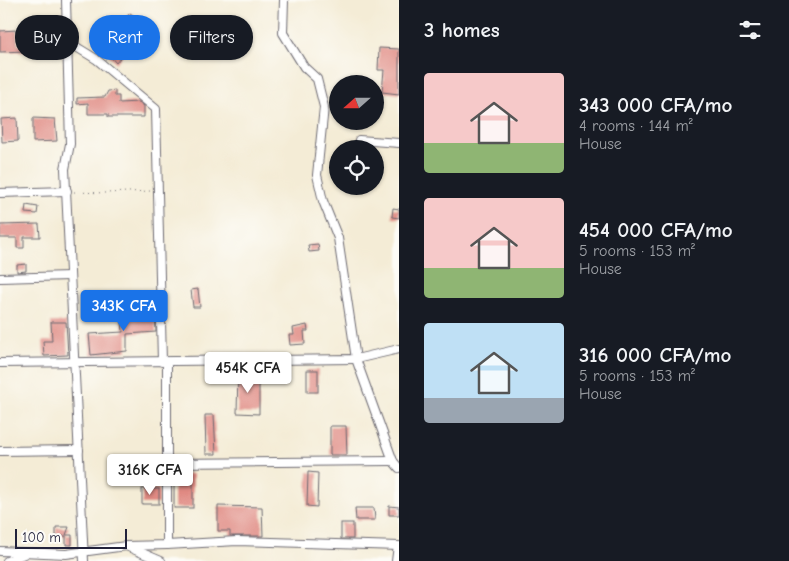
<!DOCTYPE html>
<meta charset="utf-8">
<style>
:root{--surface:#171b24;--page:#20242c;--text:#f1f3f6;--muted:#9ea1a6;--accent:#1a73e8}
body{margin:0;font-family:"Comic Neue",sans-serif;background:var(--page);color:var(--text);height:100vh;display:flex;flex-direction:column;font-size:19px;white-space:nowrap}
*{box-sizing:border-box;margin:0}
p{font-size:16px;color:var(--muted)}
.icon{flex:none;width:28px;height:28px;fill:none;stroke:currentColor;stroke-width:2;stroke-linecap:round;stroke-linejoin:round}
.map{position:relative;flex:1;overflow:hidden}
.sheet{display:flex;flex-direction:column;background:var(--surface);width:390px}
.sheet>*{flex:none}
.banner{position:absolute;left:15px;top:15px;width:309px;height:45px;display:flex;gap:10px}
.needle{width:32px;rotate:249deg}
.tools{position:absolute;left:329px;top:75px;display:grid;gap:10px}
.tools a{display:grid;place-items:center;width:55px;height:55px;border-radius:50%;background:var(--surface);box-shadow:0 1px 4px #0004;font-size:25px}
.scale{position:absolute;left:15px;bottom:12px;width:112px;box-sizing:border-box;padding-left:5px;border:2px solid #22223b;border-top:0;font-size:14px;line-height:18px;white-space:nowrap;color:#22223b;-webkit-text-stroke:4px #fdfcf7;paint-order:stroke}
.price{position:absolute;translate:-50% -42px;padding:0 11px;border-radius:5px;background:#fff;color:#222;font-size:16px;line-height:32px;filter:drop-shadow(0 1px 2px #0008)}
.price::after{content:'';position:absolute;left:50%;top:30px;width:15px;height:11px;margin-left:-8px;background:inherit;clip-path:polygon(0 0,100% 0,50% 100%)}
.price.current{background:var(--accent);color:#fff}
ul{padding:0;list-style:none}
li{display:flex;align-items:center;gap:15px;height:125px;padding:0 25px}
li span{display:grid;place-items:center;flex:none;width:140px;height:100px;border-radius:5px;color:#555}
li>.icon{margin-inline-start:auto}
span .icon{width:60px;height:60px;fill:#fffc;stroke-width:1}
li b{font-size:21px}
h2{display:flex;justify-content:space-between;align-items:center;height:60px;padding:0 25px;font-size:21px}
.chip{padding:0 18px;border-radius:22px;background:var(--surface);box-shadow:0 1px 4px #0004;font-size:18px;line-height:45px}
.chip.current{background:var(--accent);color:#fff}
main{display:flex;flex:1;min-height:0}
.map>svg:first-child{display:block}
.building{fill:#e08a83}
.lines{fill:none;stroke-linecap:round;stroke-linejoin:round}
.minor-casing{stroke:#6c6971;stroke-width:10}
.path{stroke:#6c6971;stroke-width:1;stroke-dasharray:1 4;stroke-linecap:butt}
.minor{stroke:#fff;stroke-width:8}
</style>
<main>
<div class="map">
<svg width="399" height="561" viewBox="0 0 399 561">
<rect width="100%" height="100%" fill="#fdfcf7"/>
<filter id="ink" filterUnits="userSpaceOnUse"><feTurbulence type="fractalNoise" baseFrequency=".02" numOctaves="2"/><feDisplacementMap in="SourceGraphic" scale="10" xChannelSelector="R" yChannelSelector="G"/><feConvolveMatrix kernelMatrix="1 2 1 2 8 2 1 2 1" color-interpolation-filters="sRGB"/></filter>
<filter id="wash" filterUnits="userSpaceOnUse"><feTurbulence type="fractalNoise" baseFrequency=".0096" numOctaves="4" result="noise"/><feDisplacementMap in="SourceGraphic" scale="20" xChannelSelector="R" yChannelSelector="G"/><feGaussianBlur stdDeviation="1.12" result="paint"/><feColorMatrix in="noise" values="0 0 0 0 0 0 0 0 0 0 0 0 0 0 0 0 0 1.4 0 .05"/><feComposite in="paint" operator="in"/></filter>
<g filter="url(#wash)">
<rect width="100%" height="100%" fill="#f4ecd6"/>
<g id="blocks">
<g class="building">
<polygon points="130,13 149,26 139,40 119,26"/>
<polygon points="17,30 18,45 25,44 26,51 0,52 0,31"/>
<polygon points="114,42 125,52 116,63 106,52"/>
<polygon points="379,48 399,49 399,94 382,92 384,70 378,70"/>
<polygon points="115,90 115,96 119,96 119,103 139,102 144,106 144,117 108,117 108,114 88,114 88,103 77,104 77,98 105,97 108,91"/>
<polygon points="17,118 18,141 2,142 1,119"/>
<polygon points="33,118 55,119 57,141 33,142"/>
<polygon points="26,205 38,207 37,214 25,213"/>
<polygon points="393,208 399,209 399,218 392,217"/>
<polygon points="39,224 40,237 24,237 24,248 17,248 17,238 0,238 0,225"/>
<polygon points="318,244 319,251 309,252 308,245"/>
<polygon points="26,264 26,271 17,272 17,265"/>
<polygon points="198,289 200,307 193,307 191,290"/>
<polygon points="155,309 156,332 127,334 127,351 91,355 89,334 123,332 121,311"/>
<polygon points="51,322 66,322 68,355 44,356 43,341 52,341"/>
<polygon points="307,325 308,331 304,331 305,344 290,345 289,335 294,335 293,328"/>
<rect x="307" y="370" width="11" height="22"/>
<polygon points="238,373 259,374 259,414 237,413"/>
<polygon points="205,415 214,415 216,454 206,454"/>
<polygon points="330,426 346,426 347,455 330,455"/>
<polygon points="308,472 318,473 317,507 307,506"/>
<rect x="174" y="474" width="19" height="34"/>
<rect x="142" y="489" width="17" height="15"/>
<polygon points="218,506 262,507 263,536 230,536 230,531 218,531"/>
<polygon points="389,506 399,507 399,515 389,515"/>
<polygon points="355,508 374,508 375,520 356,520"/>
<rect x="341" y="523" width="12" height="16"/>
<polygon points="56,527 69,527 66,535 72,535 72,545 66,545 66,536 56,536"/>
</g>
</g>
</g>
<g filter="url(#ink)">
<use href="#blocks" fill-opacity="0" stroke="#6c6971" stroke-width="1"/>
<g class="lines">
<g class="minor-casing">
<g id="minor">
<polyline points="66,0 70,144 65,169 84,561"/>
<polyline points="284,0 283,33 304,67 317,79 324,107 317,175 323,201 338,238 356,359 393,461 399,468"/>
<polyline points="65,40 96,59 156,109 162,362"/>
<polyline points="359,140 399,143"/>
<polyline points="0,193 67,191"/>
<polyline points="0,278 70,276"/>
<polyline points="0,363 356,359 399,349"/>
<polyline points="0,451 79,450"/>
<polyline points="166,463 393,461"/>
<polyline points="167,545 237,541 399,546"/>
<polyline points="126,546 167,545 167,362"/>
<polyline points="0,551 66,554 126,546 161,561"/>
<polyline points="7,561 24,554"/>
<polyline points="396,561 398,546"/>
</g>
</g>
<polyline class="path" points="74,192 106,193 150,191"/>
<use href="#minor" class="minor"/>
</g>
</g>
</svg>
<div class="tools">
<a><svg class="needle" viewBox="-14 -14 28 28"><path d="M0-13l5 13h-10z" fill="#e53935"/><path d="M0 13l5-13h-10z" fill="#9ea1a6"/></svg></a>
<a><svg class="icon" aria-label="locate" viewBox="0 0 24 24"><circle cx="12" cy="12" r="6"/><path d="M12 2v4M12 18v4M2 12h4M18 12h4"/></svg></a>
</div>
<div class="scale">100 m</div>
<b class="price current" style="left:124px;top:332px">343K CFA</b>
<b class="price" style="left:248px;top:394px">454K CFA</b>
<b class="price" style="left:150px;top:496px">316K CFA</b>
<div class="banner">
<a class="chip">Buy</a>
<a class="chip current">Rent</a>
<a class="chip">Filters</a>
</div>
</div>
<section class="sheet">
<h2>3 homes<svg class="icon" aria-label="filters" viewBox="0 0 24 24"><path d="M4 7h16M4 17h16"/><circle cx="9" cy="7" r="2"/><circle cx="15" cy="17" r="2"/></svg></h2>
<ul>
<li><span style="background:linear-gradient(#f6c9c9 70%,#8fb573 0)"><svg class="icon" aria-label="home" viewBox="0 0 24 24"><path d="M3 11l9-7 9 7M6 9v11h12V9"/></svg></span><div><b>343 000 CFA/mo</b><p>4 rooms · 144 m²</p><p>House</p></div></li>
<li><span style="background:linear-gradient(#f6c9c9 70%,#8fb573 0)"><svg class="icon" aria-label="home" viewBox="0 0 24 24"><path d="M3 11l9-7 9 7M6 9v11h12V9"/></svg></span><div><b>454 000 CFA/mo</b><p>5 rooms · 153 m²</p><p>House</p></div></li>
<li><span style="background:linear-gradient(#bfe0f5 75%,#9aa5b1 0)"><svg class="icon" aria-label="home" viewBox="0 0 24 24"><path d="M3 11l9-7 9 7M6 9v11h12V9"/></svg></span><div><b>316 000 CFA/mo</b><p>5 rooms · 153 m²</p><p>House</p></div></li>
</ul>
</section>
</main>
